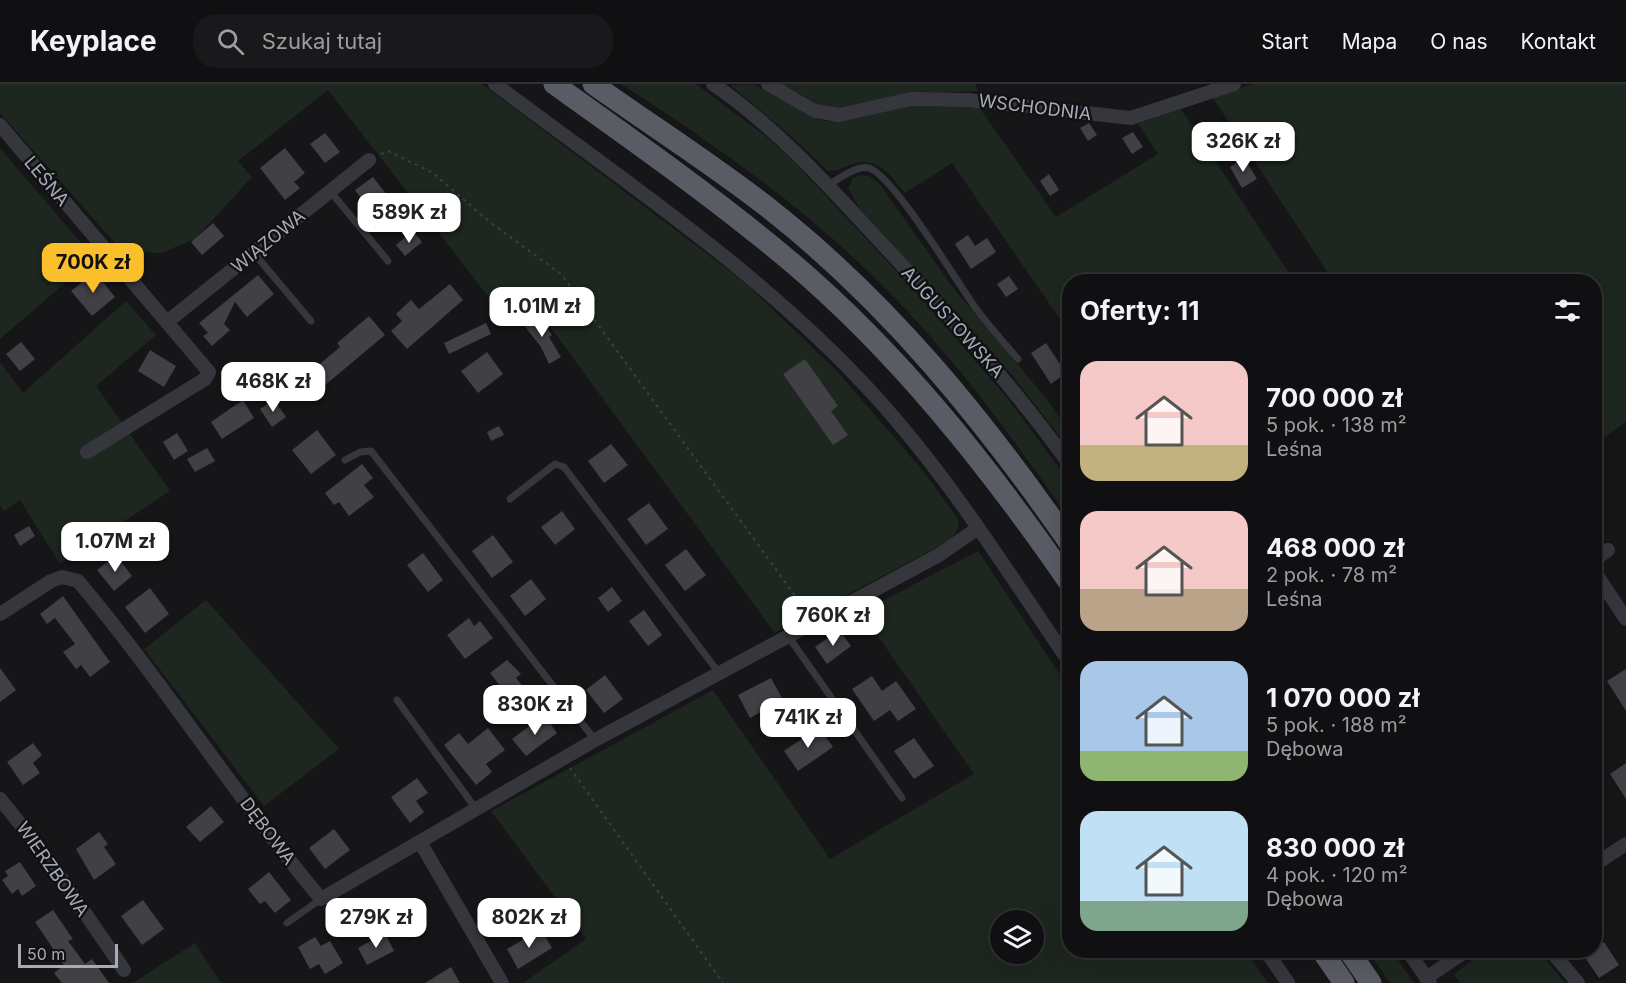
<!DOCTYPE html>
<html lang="pl">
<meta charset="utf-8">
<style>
:root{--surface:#101012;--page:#19191b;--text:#f1f3f6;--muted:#9c9d9f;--line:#303032;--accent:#fbbf2b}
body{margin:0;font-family:Inter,sans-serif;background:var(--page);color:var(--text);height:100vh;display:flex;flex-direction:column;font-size:22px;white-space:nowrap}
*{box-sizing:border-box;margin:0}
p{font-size:20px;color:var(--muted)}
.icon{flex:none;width:33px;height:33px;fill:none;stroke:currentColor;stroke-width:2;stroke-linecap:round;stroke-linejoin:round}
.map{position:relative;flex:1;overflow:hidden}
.drawer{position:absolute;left:1062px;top:190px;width:540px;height:684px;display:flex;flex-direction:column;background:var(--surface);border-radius:24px;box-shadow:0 6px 24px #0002,0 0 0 2px var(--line)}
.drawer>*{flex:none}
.buttons{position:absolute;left:990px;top:826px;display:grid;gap:12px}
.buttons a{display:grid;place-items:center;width:54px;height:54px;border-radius:50%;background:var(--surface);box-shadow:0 6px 24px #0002,0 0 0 2px var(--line);font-size:30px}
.scale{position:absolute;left:18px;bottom:15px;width:100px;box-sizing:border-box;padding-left:6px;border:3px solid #a7abb8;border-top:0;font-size:16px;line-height:21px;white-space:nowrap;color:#a7abb8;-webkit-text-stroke:4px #111113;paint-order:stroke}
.price{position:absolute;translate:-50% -51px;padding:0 14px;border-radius:12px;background:#fff;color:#222;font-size:20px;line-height:39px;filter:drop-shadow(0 2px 3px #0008)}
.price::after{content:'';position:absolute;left:50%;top:36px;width:18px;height:14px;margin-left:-9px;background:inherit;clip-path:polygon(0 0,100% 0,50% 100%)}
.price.active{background:var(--accent);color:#111}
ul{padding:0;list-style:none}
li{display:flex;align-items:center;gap:18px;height:150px;padding:0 18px}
li span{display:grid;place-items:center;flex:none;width:168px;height:120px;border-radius:18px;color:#555}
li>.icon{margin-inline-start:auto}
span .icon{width:72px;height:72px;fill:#fffc;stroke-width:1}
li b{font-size:26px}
h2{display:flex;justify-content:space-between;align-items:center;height:72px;padding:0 18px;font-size:26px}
header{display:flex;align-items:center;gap:36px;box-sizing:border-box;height:84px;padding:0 30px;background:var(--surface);border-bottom:2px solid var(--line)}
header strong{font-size:28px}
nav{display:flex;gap:33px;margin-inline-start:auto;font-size:21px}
.search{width:420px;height:54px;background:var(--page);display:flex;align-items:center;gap:15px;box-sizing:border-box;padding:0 21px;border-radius:24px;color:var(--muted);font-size:22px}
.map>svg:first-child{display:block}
.green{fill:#1d261f;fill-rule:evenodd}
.building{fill:#404045}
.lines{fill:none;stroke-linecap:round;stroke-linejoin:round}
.path{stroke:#3c3e44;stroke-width:2;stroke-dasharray:3 4.5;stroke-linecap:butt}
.service{stroke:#36373d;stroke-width:7}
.minor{stroke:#36373d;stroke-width:14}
.trunk{stroke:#5a5c65;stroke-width:21}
.labels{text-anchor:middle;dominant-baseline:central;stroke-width:5;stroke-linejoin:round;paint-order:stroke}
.street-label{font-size:18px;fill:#a7abb8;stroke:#111113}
</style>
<header>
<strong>Keyplace</strong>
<div class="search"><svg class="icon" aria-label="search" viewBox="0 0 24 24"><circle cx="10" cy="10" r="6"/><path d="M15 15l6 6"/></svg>Szukaj tutaj</div>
<nav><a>Start</a><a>Mapa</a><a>O nas</a><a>Kontakt</a></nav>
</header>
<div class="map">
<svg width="1626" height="899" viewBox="0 0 1626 899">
<rect width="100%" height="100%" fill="#161618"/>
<g class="green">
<polygon points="0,0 482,0 743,197 836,286 924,388 958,435 958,444 951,456 775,549 526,210 501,229 328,6 238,77 252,93 195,155 161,169 122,167 0,29"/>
<path d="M621,0H696L768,54L794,78L914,206L1008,315L1069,397V435C1011,351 950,267 876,195C800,120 711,58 621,0Z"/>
<path d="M754,0L813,34L825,37L846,36L910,22L979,23L1056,133L1158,70L1138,40L1181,25L1295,198H1070L1069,248L952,79L905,109C890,91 877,71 850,81C842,84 837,87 828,87L790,51L730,1Z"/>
<polygon points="782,0 976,0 978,7 911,10 836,24 824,23"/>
<polygon points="1252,0 1626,0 1626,338 1595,360 1594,198 1334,198 1213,14"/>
<polygon points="0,64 94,174 0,255"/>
<polygon points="861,91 869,92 879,99 954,205 1046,314 1069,347 1069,365 1013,292 860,125 848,104 853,94"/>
<polygon points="126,217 156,251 96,302 170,407 60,480 20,416 4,427 0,422 0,278 23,309"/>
<path d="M978,467L1069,604L1070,867H1246L1268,899H523L586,855L491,727L713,606L830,775L974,690L861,528ZM1000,837H1034V870H1000Z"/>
<polygon points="206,516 339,665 264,722 144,565"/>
<polygon points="195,859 221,899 133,899"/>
<polygon points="1368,867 1392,867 1414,899 1390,899"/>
<polygon points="1484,867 1539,867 1565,899 1460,899 1454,890"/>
</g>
<g class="building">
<polygon points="1089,39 1097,51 1088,57 1080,44"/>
<polygon points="1133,48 1143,63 1132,70 1122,54"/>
<polygon points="325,49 340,68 325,79 310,60"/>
<polygon points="285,64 305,89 294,98 300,104 285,116 260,84"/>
<polygon points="1244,74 1257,95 1242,104 1230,83"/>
<polygon points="1049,90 1059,106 1050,112 1040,97"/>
<polygon points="373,93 394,120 375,134 355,106"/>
<polygon points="213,139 224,152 202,171 191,158"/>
<polygon points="413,147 422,158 405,172 396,161"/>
<polygon points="968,151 975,162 987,154 996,168 971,185 955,160"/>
<polygon points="95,188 115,213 92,232 71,207"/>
<polygon points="258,191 274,210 247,233 235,218 224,240 230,246 212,262 203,252 208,249 199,239"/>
<polygon points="1009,192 1018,205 1006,213 997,200"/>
<polygon points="450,200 463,216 407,265 391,247 402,237 396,230 411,216 419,225"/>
<polygon points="536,230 552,251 549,253 561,273 549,280 541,263 523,240"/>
<polygon points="369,232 385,251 312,312 300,297 340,263 337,259"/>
<polygon points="486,239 491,250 449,270 444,259"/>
<polygon points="21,258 35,275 20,287 6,270"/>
<polygon points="1046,259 1066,289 1051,300 1031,269"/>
<polygon points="150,266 176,282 164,303 138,287"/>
<polygon points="487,268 503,290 478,309 461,287"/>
<polygon points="805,275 838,322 831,327 848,351 833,361 783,290"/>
<polygon points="261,280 271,295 259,303 249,288"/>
<polygon points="243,316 254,334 222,355 211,338"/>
<polygon points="274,316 286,333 272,343 260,325"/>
<polygon points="499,342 504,351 491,357 487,348"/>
<polygon points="317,346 336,371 311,390 292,366"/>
<polygon points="177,349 188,367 174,376 163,358"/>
<polygon points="611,360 628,381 604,399 588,377"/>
<polygon points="207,364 215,377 195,388 187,375"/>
<polygon points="362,380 373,394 364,401 374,413 349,432 339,418 334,421 325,409"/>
<polygon points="649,419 668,445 646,461 627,435"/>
<polygon points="562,427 575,445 555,461 541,443"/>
<polygon points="29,442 35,452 20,462 14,451"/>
<polygon points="493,451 513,478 492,494 472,467"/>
<polygon points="686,465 706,491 685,507 665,481"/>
<polygon points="423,469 443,496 428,508 407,481"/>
<polygon points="116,471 132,492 114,507 97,486"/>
<polygon points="531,495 546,515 525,532 510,512"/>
<polygon points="612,503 622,517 608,528 598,514"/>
<polygon points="150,504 169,530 145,549 125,523"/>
<polygon points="63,512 110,578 90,593 81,581 76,585 63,568 75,560 55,534 47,540 40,530"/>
<polygon points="644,526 662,551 648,562 629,537"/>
<polygon points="469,534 474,542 480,537 493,554 465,575 447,551"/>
<polygon points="839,546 851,562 827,580 815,563"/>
<polygon points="507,576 521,590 516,594 526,606 512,617 490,589"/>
<polygon points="0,584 16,606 0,618"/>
<polygon points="1626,585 1626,627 1607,597"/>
<polygon points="605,591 623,615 604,629 586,606"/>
<polygon points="872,592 882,607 896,597 916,625 898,637 890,626 874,637 852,605"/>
<polygon points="771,594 783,616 750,634 738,611"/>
<polygon points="544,631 557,649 526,672 512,655"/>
<polygon points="819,643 833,663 798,687 784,667"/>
<polygon points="488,644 505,666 486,680 492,688 476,701 444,661 459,649 468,660"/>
<polygon points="914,654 934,682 914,695 894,667"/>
<polygon points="33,659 42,671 33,679 40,689 23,701 7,678"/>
<polygon points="1626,679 1626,715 1610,690"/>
<polygon points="417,694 428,709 416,717 424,728 410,739 391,713"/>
<polygon points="211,722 224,738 200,758 186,743"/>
<polygon points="334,745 350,766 325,785 309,764"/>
<polygon points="99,748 108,760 104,763 116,780 94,796 76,765"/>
<polygon points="20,778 36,802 22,812 18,805 12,810 2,796 8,792 5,787"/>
<polygon points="269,788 291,816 275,829 265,817 260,820 248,805"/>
<polygon points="143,816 164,845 142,861 121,832"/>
<polygon points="53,826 73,855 68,857 85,880 92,875 109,899 62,899 54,889 64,881 35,838"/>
<polygon points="541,845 552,864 518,885 507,865"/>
<polygon points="385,849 394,867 367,881 358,864"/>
<polygon points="315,853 321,862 330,857 343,879 325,890 319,880 310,885 298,863"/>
<polygon points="1604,858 1619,881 1599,894 1584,872"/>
<polygon points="451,883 460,899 425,899"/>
</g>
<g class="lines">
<g class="path">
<polyline points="381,70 388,67 433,89 491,139 561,190 807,528"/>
<polyline points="570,684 723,899"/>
</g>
<g class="service">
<path d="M828,101C839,95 856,81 869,84C894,92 958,200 977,226C990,243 1004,259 1018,275"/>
<polyline points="330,107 388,177"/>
<polyline points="253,168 311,237"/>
<polyline points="345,376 360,368 371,367 595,656"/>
<polyline points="510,415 555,380 564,383 719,589"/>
<polyline points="788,552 902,714"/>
<polyline points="397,616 476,725"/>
<polyline points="287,839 321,815"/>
</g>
<g class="minor">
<path d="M495,0C625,98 764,190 874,311C949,393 1007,487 1070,579"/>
<path d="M713,0C780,46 833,107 888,166C952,235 1015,304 1070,381"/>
<polyline points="768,0 815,27 839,31 911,15 968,16 1131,34 1234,0"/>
<polyline points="0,41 209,288 205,295 87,368"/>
<polyline points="167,238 369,76"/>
<polyline points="1594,476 1608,466"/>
<polyline points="1594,487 1626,535"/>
<path d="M0,530L51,497L62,493L78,497C164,599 236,713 321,815L595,656L939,471L978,444"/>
<polyline points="0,715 46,772 124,886"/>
<polyline points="420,758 502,899"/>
<polyline points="1594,781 1626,760"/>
<polyline points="1266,867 1288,899"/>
<polyline points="1408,867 1430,899"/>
<polyline points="1551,867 1578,899"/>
<polyline points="1426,894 1466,867"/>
</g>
<g class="trunk">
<path d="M554,0C634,57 715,114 790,177C899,269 989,383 1070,500"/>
<path d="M593,0C652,42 714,81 771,126C890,220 984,336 1070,460"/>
<polyline points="1322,867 1344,899"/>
<polyline points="1349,867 1371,899"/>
</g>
</g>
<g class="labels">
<g class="street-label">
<text transform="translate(1035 23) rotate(7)">WSCHODNIA</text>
<text transform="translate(47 97) rotate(50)">LEŚNA</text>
<text transform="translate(268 157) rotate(-39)">WIĄZOWA</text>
<text transform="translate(953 238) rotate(48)">AUGUSTOWSKA</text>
<text transform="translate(268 747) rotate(53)">DĘBOWA</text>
<text transform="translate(53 785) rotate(55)">WIERZBOWA</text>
</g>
</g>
</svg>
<div class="buttons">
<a><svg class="icon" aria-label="layers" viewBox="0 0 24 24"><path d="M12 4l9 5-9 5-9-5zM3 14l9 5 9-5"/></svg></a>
</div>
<div class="scale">50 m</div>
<b class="price" style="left:1243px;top:89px">326K zł</b>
<b class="price" style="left:409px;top:160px">589K zł</b>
<b class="price active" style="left:93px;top:210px">700K zł</b>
<b class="price" style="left:542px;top:254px">1.01M zł</b>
<b class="price" style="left:273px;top:329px">468K zł</b>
<b class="price" style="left:115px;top:489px">1.07M zł</b>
<b class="price" style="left:833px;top:563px">760K zł</b>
<b class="price" style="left:535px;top:652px">830K zł</b>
<b class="price" style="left:808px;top:665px">741K zł</b>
<b class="price" style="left:376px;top:865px">279K zł</b>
<b class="price" style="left:529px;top:865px">802K zł</b>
<section class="drawer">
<h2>Oferty: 11<svg class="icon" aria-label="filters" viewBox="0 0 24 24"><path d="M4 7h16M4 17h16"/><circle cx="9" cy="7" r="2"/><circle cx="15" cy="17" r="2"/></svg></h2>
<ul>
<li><span style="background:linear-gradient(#f6c9c9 70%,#c2b280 0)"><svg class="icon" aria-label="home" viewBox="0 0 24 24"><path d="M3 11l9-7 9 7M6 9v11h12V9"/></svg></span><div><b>700 000 zł</b><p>5 pok. · 138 m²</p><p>Leśna</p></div></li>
<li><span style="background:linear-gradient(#f6c9c9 65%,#b9a48a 0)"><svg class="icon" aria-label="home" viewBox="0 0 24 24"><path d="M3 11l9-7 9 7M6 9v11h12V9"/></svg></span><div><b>468 000 zł</b><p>2 pok. · 78 m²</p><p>Leśna</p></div></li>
<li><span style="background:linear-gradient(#a9c7e8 75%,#8fb573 0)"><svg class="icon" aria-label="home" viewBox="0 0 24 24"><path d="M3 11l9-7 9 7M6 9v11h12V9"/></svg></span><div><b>1 070 000 zł</b><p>5 pok. · 188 m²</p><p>Dębowa</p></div></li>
<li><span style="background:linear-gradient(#bfe0f5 75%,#7fa58c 0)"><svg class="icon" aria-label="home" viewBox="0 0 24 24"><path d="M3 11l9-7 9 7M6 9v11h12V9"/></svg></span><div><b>830 000 zł</b><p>4 pok. · 120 m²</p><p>Dębowa</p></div></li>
</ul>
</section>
</div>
